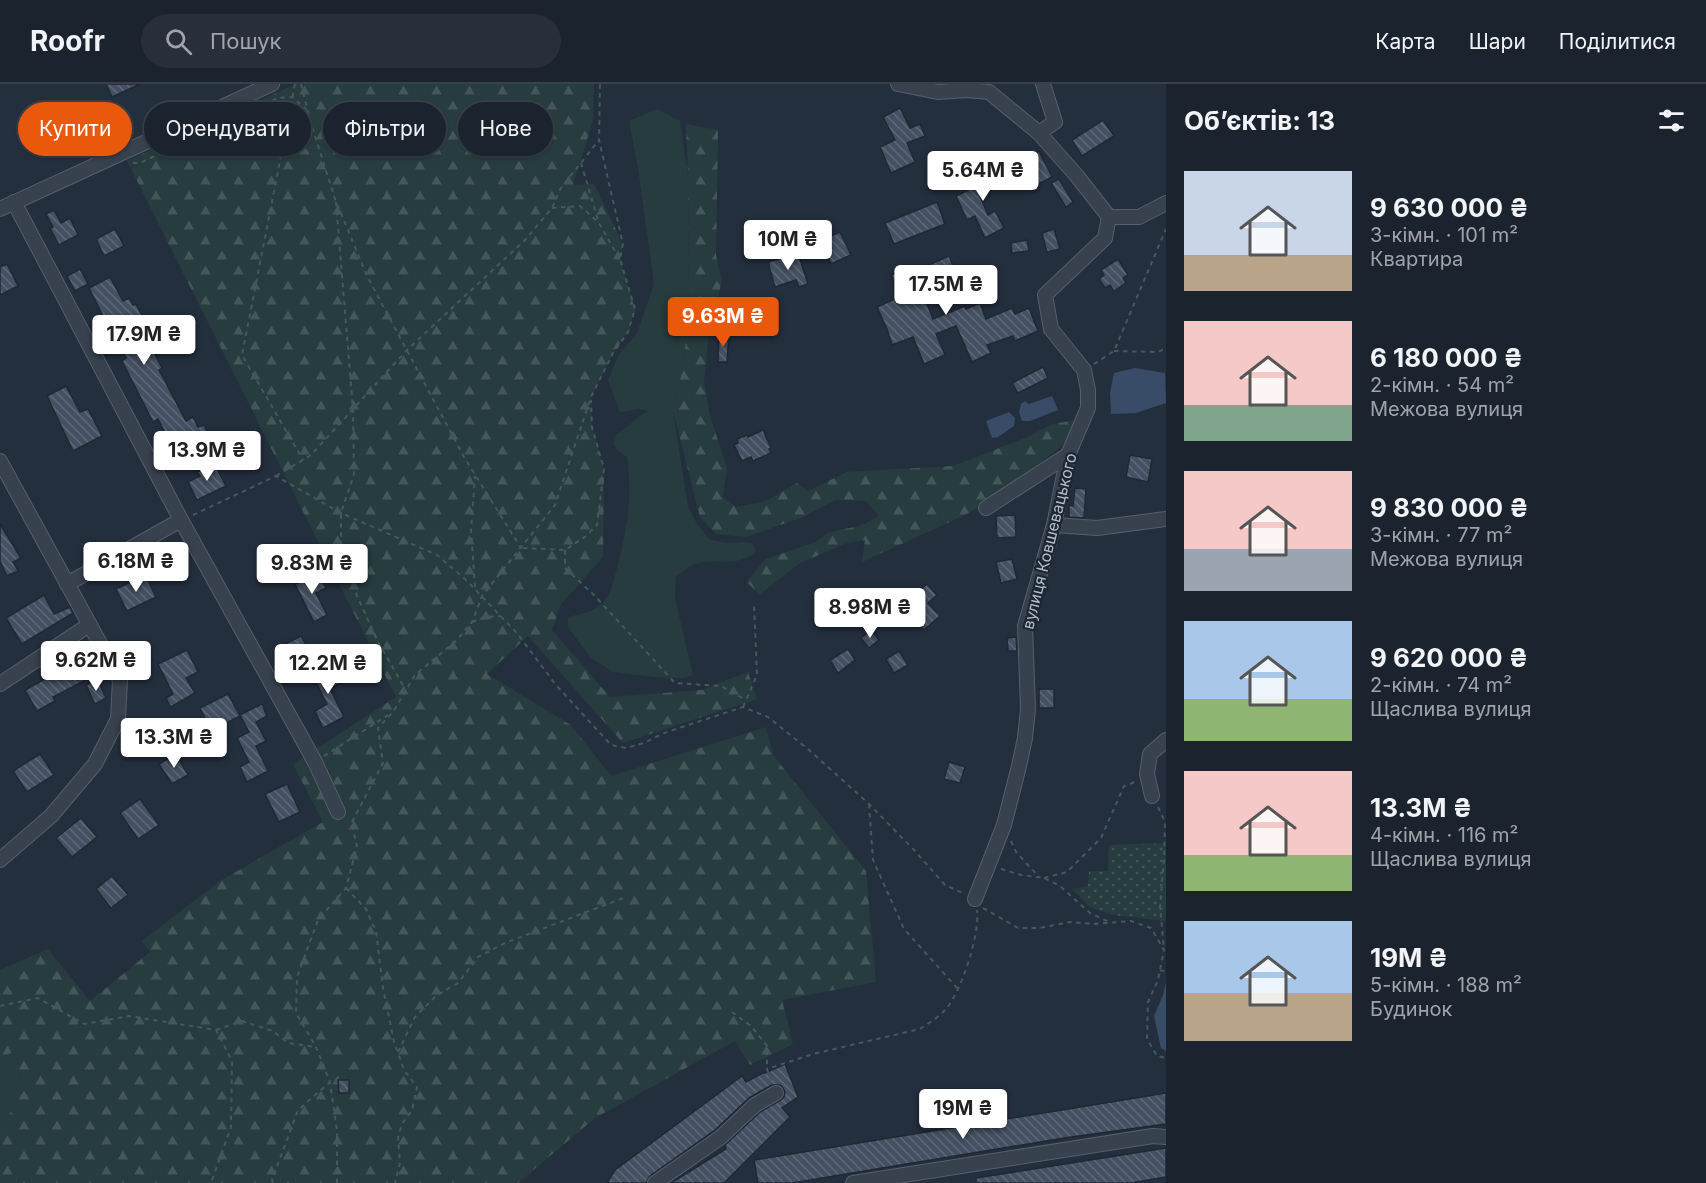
<!DOCTYPE html>
<html lang="uk">
<meta charset="utf-8">
<style>
:root{--surface:#1b232e;--page:#282f3a;--text:#f1f3f6;--muted:#a0a4aa;--line:#39404a;--accent:#ea580c}
body{margin:0;font-family:Inter,sans-serif;background:var(--page);color:var(--text);height:100vh;display:flex;flex-direction:column;font-size:22px;white-space:nowrap}
*{box-sizing:border-box;margin:0}
p{font-size:20px;color:var(--muted)}
.icon{flex:none;width:33px;height:33px;fill:none;stroke:currentColor;stroke-width:2;stroke-linecap:round;stroke-linejoin:round}
.map{position:relative;flex:1;overflow:hidden}
.details{display:flex;flex-direction:column;background:var(--surface);width:540px}
.details>*{flex:none}
.banner{position:absolute;left:18px;top:18px;width:570px;height:54px;display:flex;gap:12px}
.price{position:absolute;translate:-50% -51px;padding:0 14px;border-radius:6px;background:#fff;color:#222;font-size:20px;line-height:39px;filter:drop-shadow(0 2px 3px #0008)}
.price::after{content:'';position:absolute;left:50%;top:36px;width:18px;height:14px;margin-left:-9px;background:inherit;clip-path:polygon(0 0,100% 0,50% 100%)}
.price.selected{background:var(--accent);color:#fff}
ul{padding:0;list-style:none}
li{display:flex;align-items:center;gap:18px;height:150px;padding:0 18px}
li span{display:grid;place-items:center;flex:none;width:168px;height:120px;border-radius:0px;color:#555}
li>.icon{margin-inline-start:auto}
span .icon{width:72px;height:72px;fill:#fffc;stroke-width:1}
li b{font-size:26px}
h2{display:flex;justify-content:space-between;align-items:center;height:72px;padding:0 18px;font-size:26px}
.pill{padding:0 21px;border-radius:27px;background:var(--surface);box-shadow:0 2px 4px #0004,0 0 0 2px var(--line);font-size:21px;line-height:54px}
.pill.selected{background:var(--accent);color:#fff}
header{display:flex;align-items:center;gap:36px;box-sizing:border-box;height:84px;padding:0 30px;background:var(--surface);border-bottom:2px solid var(--line)}
header strong{font-size:28px}
nav{display:flex;gap:33px;margin-inline-start:auto;font-size:21px}
.search{width:420px;height:54px;background:var(--page);display:flex;align-items:center;gap:15px;box-sizing:border-box;padding:0 21px;border-radius:33px;color:var(--muted);font-size:22px}
main{display:flex;flex:1;min-height:0}
.map>svg:first-child{display:block}
.grass{fill:#263c3f}
.forest{fill:url(#forest-firs)}
.garden{fill:url(#garden-dots)}
.water{fill:#394c67}
.building{fill:url(#building-back-hatch);stroke:#1f2835;stroke-width:1.5}
.lines{fill:none;stroke-linecap:round;stroke-linejoin:round}
.minor-casing{stroke:#565f6c;stroke-width:16}
.path{stroke:#44595c;stroke-width:2;stroke-dasharray:4.5 4.5;stroke-linecap:butt}
.minor{stroke:#38414e;stroke-width:14}
.labels{text-anchor:middle;dominant-baseline:central;stroke-width:4.5;stroke-linejoin:round;paint-order:stroke}
.street-label{font-size:16px;fill:#b4bcc9;stroke:#1d2633}
</style>
<header>
<strong>Roofr</strong>
<div class="search"><svg class="icon" aria-label="search" viewBox="0 0 24 24"><circle cx="10" cy="10" r="6"/><path d="M15 15l6 6"/></svg>Пошук</div>
<nav><a>Карта</a><a>Шари</a><a>Поділитися</a></nav>
</header>
<main>
<div class="map">
<svg width="1166" height="1099" viewBox="0 0 1166 1099">
<defs>
<pattern id="forest-firs" width="22" height="20" patternUnits="userSpaceOnUse" patternTransform="scale(1.5)"><rect width="22" height="20" fill="#263c3f"/><path d="M5 1l3.5 6h-7zM16 11l3.5 6h-7z" fill="#435659"/></pattern>
<pattern id="garden-dots" width="8" height="8" patternUnits="userSpaceOnUse" patternTransform="scale(1.5)"><rect width="8" height="8" fill="#263c3f"/><path d="M2 2h.1M6 6h.1" fill="none" stroke="#435659" stroke-width="1.8" stroke-linecap="round"/></pattern>
<pattern id="building-back-hatch" width="6" height="6" patternUnits="userSpaceOnUse" patternTransform="scale(1.5)"><rect width="6" height="6" fill="#455162"/><path d="M-1 5l2 2M0 0l6 6M5-1l2 2" fill="none" stroke="#5d6877"/></pattern>
</defs>
<rect width="100%" height="100%" fill="#242f3e"/>
<g class="grass">
<path d="M657,25L680,37L688,92L689,203L684,278L673,327L688,423L697,440L709,455L726,459L743,458L752,459L756,467C736,486 714,472 692,481C687,484 681,489 676,492L675,514L693,591L685,594H664L613,588L590,573L568,543V533C581,530 598,527 606,515C612,507 614,494 617,484C627,447 633,411 627,373L617,366L614,360L616,351C628,344 634,334 648,327L639,325L620,328L608,296L619,271L637,249L654,200L638,84L629,37Z"/>
<polygon points="16,967 20,989 10,1030 0,1038 0,974"/>
</g>
<g class="forest">
<polygon points="296,0 594,0 593,36 573,101 594,100 623,160 620,175 635,225 628,248 613,269 591,313 592,343 604,385 603,473 561,520 552,546 610,613 702,606 748,588 757,615 623,659 528,552 487,590 571,641 611,692 766,643 773,671 866,787 876,898 782,916 793,960 750,981 735,957 595,1034 518,1099 0,1099 0,1038 10,1030 20,989 16,967 0,974 0,886 48,865 90,917 150,868 142,857 220,797 323,738 293,680 396,613 127,77"/>
<polygon points="686,40 718,46 716,171 722,197 709,247 704,297 710,332 727,384 723,413 736,423 766,417 797,399 808,407 847,388 953,382 1025,354 1053,340 1076,336 1074,346 1062,361 1026,391 967,430 862,478 865,456 847,459 800,479 760,510 746,498 766,475 816,458 829,448 860,442 879,432 866,417 835,416 803,433 746,453 716,450 700,433 673,327 684,278 689,203 688,92"/>
</g>
<polygon class="garden" points="1166,759 1166,837 1114,831 1090,823 1072,805 1088,802 1089,787 1108,787 1109,761"/>
<g class="water">
<polygon points="1135,284 1165,289 1166,319 1136,329 1111,330 1110,309 1114,289"/>
<polygon points="1052,312 1058,326 1030,337 1022,337 1019,328 1021,320 1025,317 1029,320"/>
<polygon points="1009,328 1015,334 1014,342 998,353 992,354 986,337"/>
<polygon points="1166,898 1166,967 1161,964 1154,932 1163,911"/>
</g>
<g class="building">
<polygon points="106,0 140,0 112,13"/>
<polygon points="900,24 910,44 920,40 925,52 907,59 915,78 891,89 880,63 895,56 883,33"/>
<polygon points="59,33 69,55 50,64 40,42"/>
<polygon points="1103,36 1114,52 1082,72 1072,56"/>
<polygon points="124,45 128,53 118,59 113,51"/>
<polygon points="1039,67 1052,93 1029,105 1016,79"/>
<polygon points="995,80 1005,99 980,112 988,131 995,127 1004,144 985,154 975,132 967,136 956,112 987,97 982,87"/>
<polygon points="1059,95 1073,118 1066,123 1051,99"/>
<polygon points="937,118 945,140 894,160 885,139"/>
<polygon points="54,126 61,139 70,134 78,151 59,161 50,144 53,143 46,130"/>
<polygon points="115,145 124,162 104,172 96,155"/>
<polygon points="1054,145 1060,165 1047,168 1042,149"/>
<polygon points="840,148 851,171 831,180 821,156"/>
<polygon points="1027,156 1029,167 1012,169 1011,159"/>
<polygon points="798,169 808,200 799,203 796,196 775,203 768,178"/>
<polygon points="949,172 959,196 924,212 933,235 965,222 966,225 980,219 986,235 1012,224 1015,230 1029,224 1038,247 1015,257 1013,252 987,261 991,269 972,278 956,242 936,250 945,271 924,280 913,253 892,261 887,245 877,223 901,212 891,191 911,183 913,188"/>
<polygon points="1118,175 1128,191 1123,194 1126,199 1114,207 1110,201 1105,204 1099,195 1104,191 1101,186"/>
<polygon points="7,180 18,202 0,211 0,183"/>
<polygon points="80,185 88,200 75,207 67,192"/>
<polygon points="110,193 123,217 129,214 133,221 136,220 142,232 139,233 152,257 149,259 162,284 159,286 186,337 193,333 198,343 204,341 210,353 176,370 158,335 153,338 122,277 126,274 113,247 99,254 94,244 106,238 89,204"/>
<polygon points="719,250 729,250 727,278 718,278"/>
<polygon points="1043,283 1048,294 1018,309 1012,299"/>
<polygon points="66,302 80,328 88,325 102,352 73,367 47,312"/>
<polygon points="763,346 771,364 769,365 771,369 753,377 751,373 742,377 734,361 738,359 737,355 747,351 748,353"/>
<polygon points="1130,371 1152,375 1148,398 1126,393"/>
<polygon points="214,379 226,402 197,416 188,398 200,392 197,388"/>
<polygon points="1075,404 1086,405 1084,434 1069,433 1069,421 1073,422"/>
<polygon points="1015,431 1016,453 997,454 996,432"/>
<polygon points="0,440 21,474 13,478 18,487 7,492 0,477"/>
<polygon points="174,463 184,481 176,486 166,467"/>
<polygon points="1012,475 1017,495 1001,499 996,478"/>
<polygon points="318,488 326,504 316,509 327,531 314,538 295,500"/>
<polygon points="145,491 156,513 127,527 116,505"/>
<polygon points="927,500 937,511 928,519 940,532 924,546 906,527 921,514 917,509"/>
<polygon points="44,511 54,530 70,523 73,529 22,560 6,534"/>
<polygon points="871,546 879,556 869,564 861,554"/>
<polygon points="301,552 312,572 292,582 281,562"/>
<polygon points="1016,553 1017,567 1008,567 1007,554"/>
<polygon points="848,565 855,576 838,589 830,576"/>
<polygon points="187,566 198,588 186,594 195,609 171,623 166,614 173,610 158,580"/>
<polygon points="899,567 908,581 894,589 886,575"/>
<polygon points="72,575 84,597 53,613 55,617 37,627 25,606 56,589 54,585"/>
<polygon points="332,579 342,598 330,605 344,633 323,644 315,627 327,620 311,589"/>
<polygon points="97,595 106,614 95,620 86,601"/>
<rect x="1039" y="605" width="15" height="19"/>
<polygon points="228,610 240,632 211,647 200,624"/>
<polygon points="262,620 267,632 256,638 266,657 256,662 268,687 247,698 240,683 249,678 237,654 249,648 240,631"/>
<polygon points="40,670 54,691 27,708 13,687"/>
<polygon points="176,670 188,691 172,700 159,680"/>
<polygon points="949,678 965,683 960,699 944,695"/>
<polygon points="287,700 300,728 279,738 265,710"/>
<polygon points="140,715 159,741 138,755 120,729"/>
<polygon points="81,734 97,753 72,773 56,754"/>
<polygon points="112,792 128,811 111,824 96,805"/>
<polygon points="785,980 798,1013 782,1024 790,1033 724,1099 671,1099 726,1065 725,1061 760,1028 781,1016 784,1013 785,1008 783,1004 780,1001 772,1001 750,1013 715,1046 650,1092 646,1099 607,1099 615,1086 742,992 746,998 765,988 765,989"/>
<polygon points="338,996 349,996 349,1009 339,1009"/>
<polygon points="1166,1009 1166,1040 1064,1054 792,1099 758,1099 754,1076"/>
<polygon points="1166,1064 1166,1093 1131,1099 976,1099 976,1094"/>
</g>
<g class="lines">
<g class="minor-casing">
<g id="minor">
<polyline points="898,0 938,8 967,6 989,8 1039,49 1077,92 1109,133 1105,154 1045,211 1051,245 1084,286 1088,306 1088,324 1068,371 1054,441 1025,542 1028,625 1025,654 1019,682 1004,741 975,815"/>
<polyline points="1039,49 1055,38 1043,0"/>
<polyline points="14,118 181,436 315,678 338,728"/>
<polyline points="0,125 272,0"/>
<polyline points="1109,133 1139,133 1166,119"/>
<polyline points="0,377 120,596 118,635 95,680 51,732 0,776"/>
<polyline points="986,424 1068,371"/>
<polyline points="1054,441 1097,444 1166,435"/>
<polyline points="67,500 181,436"/>
<polyline points="0,600 89,541"/>
<polyline points="1152,712 1147,690 1150,670 1166,656"/>
<polyline points="655,1099 721,1053 755,1021 776,1009"/>
<polyline points="853,1099 1153,1052 1166,1053"/>
</g>
</g>
<g class="path">
<polyline points="295,0 242,271 303,376"/>
<polyline points="301,0 310,36 335,115 367,192 464,373 521,464"/>
<polyline points="133,79 140,79 278,14 292,13 308,27"/>
<polyline points="581,79 598,136"/>
<polyline points="336,118 353,326 354,390 341,429 341,458 354,505 377,556 405,605"/>
<polyline points="552,124 580,122 599,139 619,174"/>
<polyline points="1114,267 1158,268 1166,264"/>
<polyline points="1094,280 1114,267 1166,145"/>
<polyline points="276,392 311,371 407,266 525,156 552,124 561,104 599,56"/>
<polyline points="193,431 276,392 341,429 437,471 465,495 516,548 556,601 611,661 626,664 644,659 664,649 743,623 768,633 809,666 869,720 914,766 945,801 965,810"/>
<polyline points="523,464 565,466 586,452 597,441 604,385 592,343 591,316"/>
<polyline points="565,466 565,484 594,511 675,599 721,602 746,616"/>
<polyline points="475,503 471,446 475,392"/>
<polyline points="472,538 486,533 501,532"/>
<polyline points="743,623 757,591 754,521"/>
<polyline points="324,672 388,631"/>
<polyline points="869,720 873,776 904,845 958,905"/>
<polyline points="1158,723 1165,738 1164,776 1160,823 1164,865"/>
<polyline points="352,738 383,679 378,644 393,628 415,591 456,557 472,538 482,512 555,421 591,313 613,269 628,248 635,225 620,175 623,160 599,56 600,0"/>
<polyline points="1011,757 1016,768 1039,793"/>
<polyline points="1001,785 1021,791 1044,794 1060,802 1090,829 1109,838"/>
<polyline points="1044,794 1067,788 1101,754 1124,702 1135,698"/>
<polyline points="346,804 366,825 376,847 383,904 394,958 404,986 417,1003 412,1026 402,1040 398,1053 400,1079 395,1099"/>
<polyline points="983,824 1018,844 1039,844 1070,838 1093,840 1131,837 1151,844 1164,866 1158,896 1148,918 1147,955 1157,972 1166,974"/>
<polyline points="1160,886 1166,888"/>
<polyline points="0,922 38,914 84,940 129,932 216,946 232,977 231,1043 211,1099"/>
<polyline points="732,928 751,942 767,962 767,985"/>
<polyline points="216,946 242,937 273,947 288,959 316,963"/>
<polyline points="398,968 415,933 437,911 458,899 478,873 505,859 626,813"/>
<path d="M771,997L767,985L813,970L920,945C929,939 939,933 946,925C962,906 980,850 977,826"/>
<polyline points="273,1099 272,1096 298,1026 330,998"/>
<polyline points="337,1099 337,1047 330,998 316,963 296,929 297,893 318,836 346,804 357,762 351,737"/>
</g>
<use href="#minor" class="minor"/>
</g>
<g class="labels">
<g class="street-label">
<text transform="translate(1049 457) rotate(-76)">вулиця Ковшевацького</text>
</g>
</g>
</svg>
<b class="price" style="left:983px;top:118px">5.64M ₴</b>
<b class="price" style="left:788px;top:187px">10M ₴</b>
<b class="price" style="left:946px;top:232px">17.5M ₴</b>
<b class="price selected" style="left:723px;top:264px">9.63M ₴</b>
<b class="price" style="left:144px;top:282px">17.9M ₴</b>
<b class="price" style="left:207px;top:398px">13.9M ₴</b>
<b class="price" style="left:136px;top:509px">6.18M ₴</b>
<b class="price" style="left:312px;top:511px">9.83M ₴</b>
<b class="price" style="left:870px;top:555px">8.98M ₴</b>
<b class="price" style="left:96px;top:608px">9.62M ₴</b>
<b class="price" style="left:328px;top:611px">12.2M ₴</b>
<b class="price" style="left:174px;top:685px">13.3M ₴</b>
<b class="price" style="left:963px;top:1056px">19M ₴</b>
<div class="banner">
<a class="pill selected">Купити</a>
<a class="pill">Орендувати</a>
<a class="pill">Фільтри</a>
<a class="pill">Нове</a>
</div>
</div>
<section class="details">
<h2>Об’єктів: 13<svg class="icon" aria-label="filters" viewBox="0 0 24 24"><path d="M4 7h16M4 17h16"/><circle cx="9" cy="7" r="2"/><circle cx="15" cy="17" r="2"/></svg></h2>
<ul>
<li><span style="background:linear-gradient(#c9d6e8 70%,#b9a48a 0)"><svg class="icon" aria-label="home" viewBox="0 0 24 24"><path d="M3 11l9-7 9 7M6 9v11h12V9"/></svg></span><div><b>9 630 000 ₴</b><p>3-кімн. · 101 m²</p><p>Квартира</p></div></li>
<li><span style="background:linear-gradient(#f6c9c9 70%,#7fa58c 0)"><svg class="icon" aria-label="home" viewBox="0 0 24 24"><path d="M3 11l9-7 9 7M6 9v11h12V9"/></svg></span><div><b>6 180 000 ₴</b><p>2-кімн. · 54 m²</p><p>Межова вулиця</p></div></li>
<li><span style="background:linear-gradient(#f6c9c9 65%,#9aa5b1 0)"><svg class="icon" aria-label="home" viewBox="0 0 24 24"><path d="M3 11l9-7 9 7M6 9v11h12V9"/></svg></span><div><b>9 830 000 ₴</b><p>3-кімн. · 77 m²</p><p>Межова вулиця</p></div></li>
<li><span style="background:linear-gradient(#a9c7e8 65%,#8fb573 0)"><svg class="icon" aria-label="home" viewBox="0 0 24 24"><path d="M3 11l9-7 9 7M6 9v11h12V9"/></svg></span><div><b>9 620 000 ₴</b><p>2-кімн. · 74 m²</p><p>Щаслива вулиця</p></div></li>
<li><span style="background:linear-gradient(#f6c9c9 70%,#8fb573 0)"><svg class="icon" aria-label="home" viewBox="0 0 24 24"><path d="M3 11l9-7 9 7M6 9v11h12V9"/></svg></span><div><b>13.3M ₴</b><p>4-кімн. · 116 m²</p><p>Щаслива вулиця</p></div></li>
<li><span style="background:linear-gradient(#a9c7e8 60%,#b9a48a 0)"><svg class="icon" aria-label="home" viewBox="0 0 24 24"><path d="M3 11l9-7 9 7M6 9v11h12V9"/></svg></span><div><b>19M ₴</b><p>5-кімн. · 188 m²</p><p>Будинок</p></div></li>
</ul>
</section>
</main>
